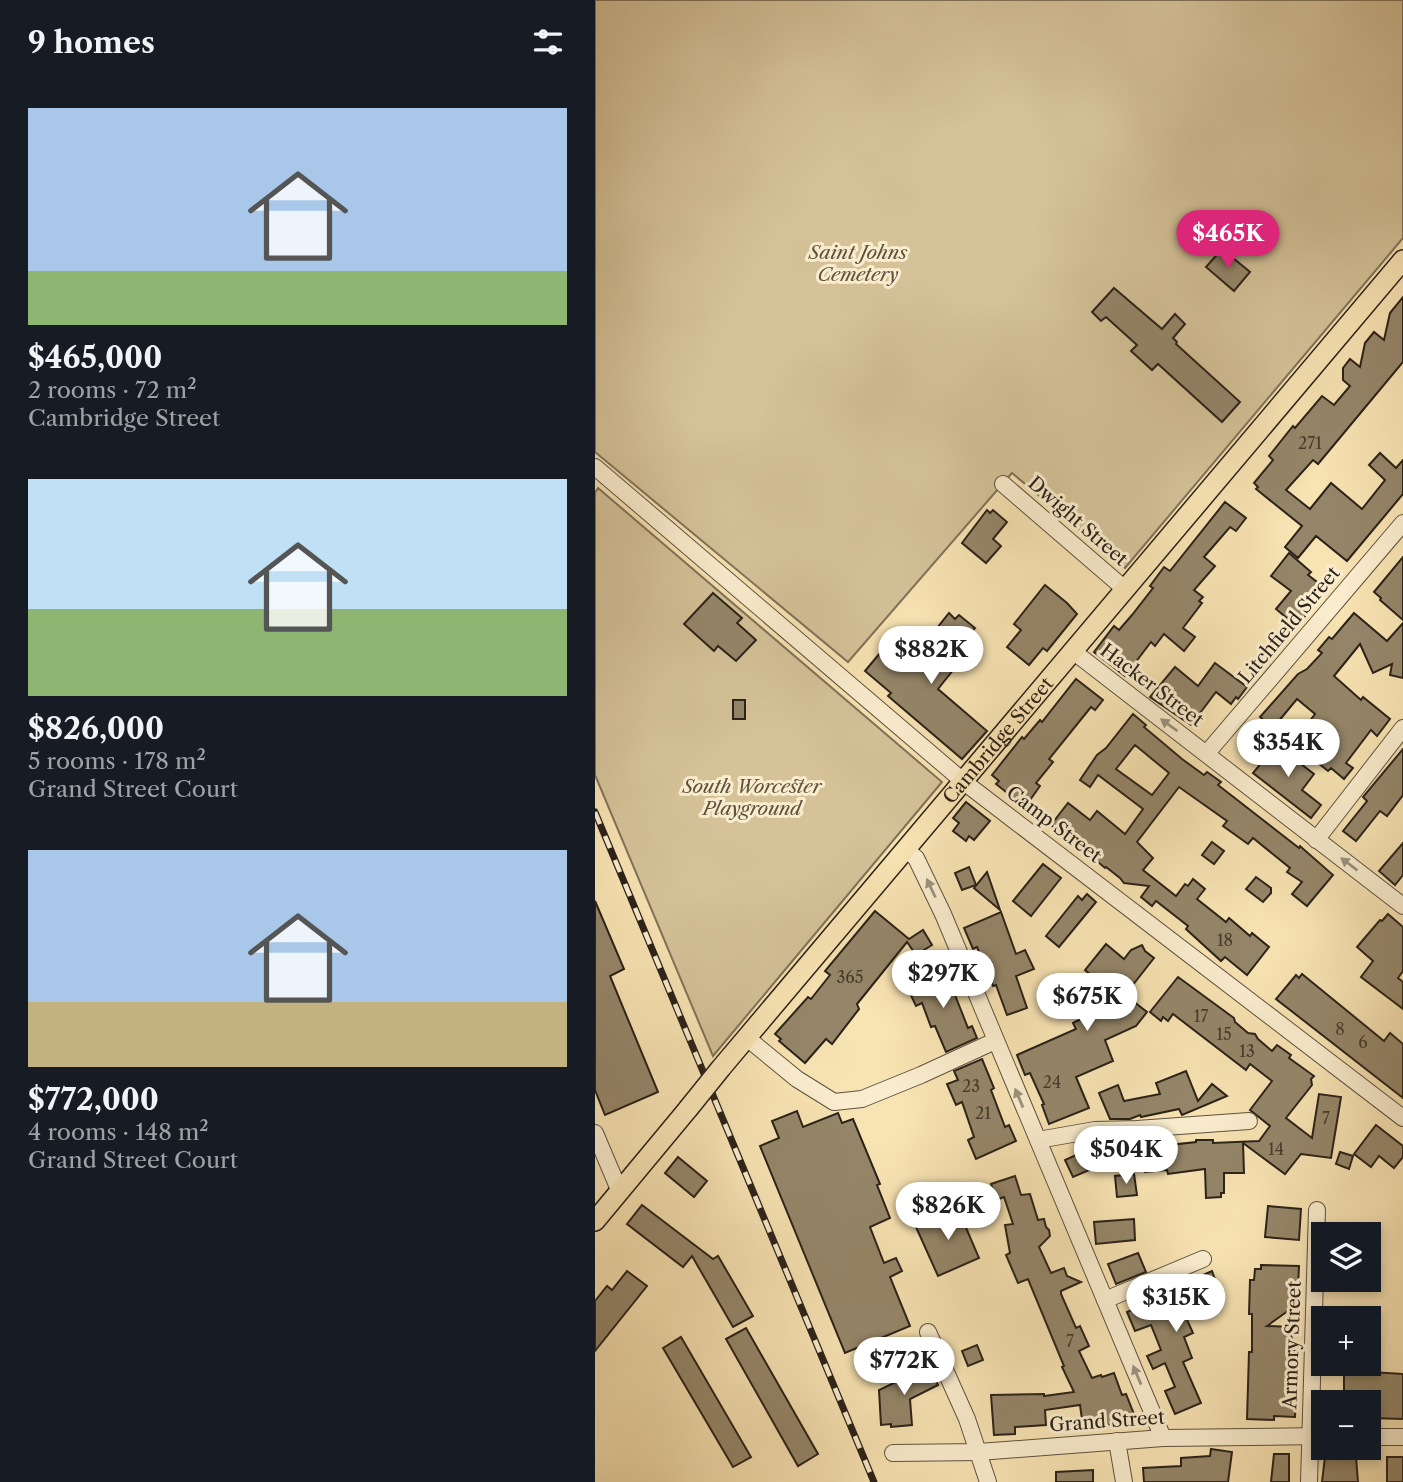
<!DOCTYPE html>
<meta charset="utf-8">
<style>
:root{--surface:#171b24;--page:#242831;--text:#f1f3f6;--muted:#9ea1a6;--accent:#db2777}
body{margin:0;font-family:"Libre Caslon Text",serif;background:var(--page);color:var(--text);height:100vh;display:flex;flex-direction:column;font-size:26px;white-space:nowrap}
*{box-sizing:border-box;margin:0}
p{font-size:23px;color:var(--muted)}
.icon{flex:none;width:38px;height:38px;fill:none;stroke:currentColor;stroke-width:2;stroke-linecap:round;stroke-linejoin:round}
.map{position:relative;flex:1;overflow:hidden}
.panel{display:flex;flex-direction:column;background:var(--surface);width:595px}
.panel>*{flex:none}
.controls{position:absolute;left:716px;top:1222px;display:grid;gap:14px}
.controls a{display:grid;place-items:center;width:70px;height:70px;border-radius:0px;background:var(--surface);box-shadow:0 4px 10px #0003;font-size:35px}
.price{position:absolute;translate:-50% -60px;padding:0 16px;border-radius:24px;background:#fff;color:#222;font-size:23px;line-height:46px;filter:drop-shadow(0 2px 4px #0008)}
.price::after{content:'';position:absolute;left:50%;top:42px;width:21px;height:16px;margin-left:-10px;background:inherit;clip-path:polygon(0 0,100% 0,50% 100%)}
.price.current{background:var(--accent);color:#fff}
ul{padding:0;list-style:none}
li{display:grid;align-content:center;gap:14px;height:371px;padding:0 28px}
li span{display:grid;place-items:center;height:217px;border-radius:0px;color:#555}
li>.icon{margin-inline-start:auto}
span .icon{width:126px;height:126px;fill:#fffc;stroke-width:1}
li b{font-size:30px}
h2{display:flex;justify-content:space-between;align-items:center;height:84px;padding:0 28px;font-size:30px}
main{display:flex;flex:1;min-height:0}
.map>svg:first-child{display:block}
.green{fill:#d5c299;stroke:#807259;stroke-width:2}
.building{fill:#958669;stroke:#2a2219;stroke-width:2;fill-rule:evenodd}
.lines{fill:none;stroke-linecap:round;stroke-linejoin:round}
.minor-casing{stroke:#5e5240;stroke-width:18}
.major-casing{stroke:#2a2219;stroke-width:22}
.minor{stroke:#faedce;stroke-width:16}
.major{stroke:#f8e3b3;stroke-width:19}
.rail-casing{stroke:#2a2219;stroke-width:7}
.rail{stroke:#faedce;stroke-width:4.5;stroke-dasharray:13;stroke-linecap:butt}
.major-bridge-casing{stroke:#2a2219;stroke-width:22;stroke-linecap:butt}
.major-bridge{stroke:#f8e3b3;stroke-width:19}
.oneway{fill:#9c927d}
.labels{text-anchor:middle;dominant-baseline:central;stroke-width:6;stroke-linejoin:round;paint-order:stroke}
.number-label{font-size:16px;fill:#453b2d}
.park-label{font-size:19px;font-style:italic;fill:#5d523f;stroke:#faedce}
.street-label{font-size:19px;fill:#2a2219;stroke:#faedce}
</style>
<main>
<section class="panel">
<h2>9 homes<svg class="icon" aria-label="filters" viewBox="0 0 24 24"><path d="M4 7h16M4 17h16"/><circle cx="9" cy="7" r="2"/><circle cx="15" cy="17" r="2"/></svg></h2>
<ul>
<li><span style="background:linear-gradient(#a9c7e8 75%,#8fb573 0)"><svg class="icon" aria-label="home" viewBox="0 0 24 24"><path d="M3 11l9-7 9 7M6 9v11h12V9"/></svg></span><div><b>$465,000</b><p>2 rooms · 72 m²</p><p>Cambridge Street</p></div></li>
<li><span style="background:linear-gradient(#bfe0f5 60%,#8fb573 0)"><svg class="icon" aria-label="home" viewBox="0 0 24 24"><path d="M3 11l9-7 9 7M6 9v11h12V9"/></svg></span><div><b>$826,000</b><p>5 rooms · 178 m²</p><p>Grand Street Court</p></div></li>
<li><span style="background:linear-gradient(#a9c7e8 70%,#c2b280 0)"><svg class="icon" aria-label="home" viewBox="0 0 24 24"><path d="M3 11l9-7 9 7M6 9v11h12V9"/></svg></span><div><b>$772,000</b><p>4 rooms · 148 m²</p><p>Grand Street Court</p></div></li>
</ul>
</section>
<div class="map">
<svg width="808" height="1482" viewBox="0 0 808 1482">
<rect width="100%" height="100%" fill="#f8e3b3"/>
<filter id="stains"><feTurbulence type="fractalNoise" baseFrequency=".00286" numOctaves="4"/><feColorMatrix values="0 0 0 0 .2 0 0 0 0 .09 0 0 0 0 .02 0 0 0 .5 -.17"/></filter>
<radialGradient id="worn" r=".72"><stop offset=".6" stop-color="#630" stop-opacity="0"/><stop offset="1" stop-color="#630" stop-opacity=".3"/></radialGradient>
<g class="green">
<polygon points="0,0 808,0 808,238 530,568 417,473 253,662 0,452"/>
<polygon points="3,488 347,782 118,1056 0,775 0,493"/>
</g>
<g class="building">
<polygon points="627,249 655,272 639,291 611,267"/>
<polygon points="519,288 567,329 580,314 590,324 578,338 582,342 581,344 645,402 627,422 563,364 557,370 536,351 542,345 511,317 506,321 497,312"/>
<polygon points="808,297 808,362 723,464 718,460 691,490 715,509 736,483 767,509 790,480 774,465 785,453 801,468 808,460 808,494 752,561 721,536 703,558 690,547 707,526 661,489 663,487 659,483 678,460 674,456 698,426 700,428 727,396 739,405 755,386 748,380 748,368 755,359 765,367 770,343 779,332 789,340 795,313"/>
<polygon points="630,502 651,518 641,531 635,527 609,557 620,566 599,590 608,597 604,601 607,603 588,628 600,637 589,651 569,634 560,646 556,642 530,676 499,652 519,626 524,630 537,615 558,588 555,586 569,567 575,571"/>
<polygon points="392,510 395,513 398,510 412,522 398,539 406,546 391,563 367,543"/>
<polygon points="694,553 716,572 713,575 726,585 720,592 723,594 708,611 712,614 701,626 681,609 696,591 676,576"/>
<polygon points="808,557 808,620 785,600 786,598 779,592"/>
<polygon points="450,585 472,603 482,614 452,651 448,648 434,665 412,647 426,630 419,624"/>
<polygon points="118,593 147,618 142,623 161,640 141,661 123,646 119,651 89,624"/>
<polygon points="354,613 360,619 364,615 380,628 362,648 370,655 343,689 392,731 367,759 293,696 296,693 270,671 285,653 287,655 296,644 321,664 335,646 331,642"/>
<polygon points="759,613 792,641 808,623 808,678 795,675 797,664 778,673 765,644 739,676 766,700 768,697 795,719 782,736 776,730 751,763 758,768 749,779 736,768 733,771 718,759 730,743 722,737 726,732 714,722 720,714 702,699 678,728 665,717 703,674 712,669 727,653 723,650 734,637 737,639"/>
<polygon points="620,663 652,687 643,699 641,697 636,704 621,692 596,725 555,697 580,667 603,686"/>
<polygon points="481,679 508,700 500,710 496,707 454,759 458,762 441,783 445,786 430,807 401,784 404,781 397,775 427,737 429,739 445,720 447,722"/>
<rect x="138" y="700" width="12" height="19"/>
<path d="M538,714L551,725L549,727L587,759L609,775L612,772L626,782L623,785L704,848L705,846L738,875L712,906L697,894L707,882L692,872L695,868L658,838L653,844L628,826L632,821L584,787L542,842L558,858L548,870L581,896L590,884L593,886L598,879L610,889L602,899L631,922L634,918L655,936L657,933L674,947L652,975L630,957L626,961L591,929L593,926L561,901L557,906L546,897L554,886L529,883L525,878L511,867L510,868L470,834L469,835L456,825L473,803L495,820L502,811L530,834L548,809L503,775L495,787L485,780L502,755L511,748ZM540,745L574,773L557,795L521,769Z"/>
<polygon points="681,745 719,774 707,790 726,805 716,818 658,773"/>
<polygon points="808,749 808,795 792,816 785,811 761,841 748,831 772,801 768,797"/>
<polygon points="371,802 395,821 379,840 374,836 371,841 358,831 364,823 358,818"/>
<polygon points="617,842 629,851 619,864 607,855"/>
<polygon points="808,843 808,875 800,885 784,871"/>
<polygon points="448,864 466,878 436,916 418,901"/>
<polygon points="374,867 381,885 367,890 360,873"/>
<polygon points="392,872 405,910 379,888"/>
<polygon points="661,877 676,888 676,893 668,902 651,889"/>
<polygon points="492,894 501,902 464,947 451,936 483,896 487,900"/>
<polygon points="0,901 29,969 15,976 63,1092 10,1115 0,1090"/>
<polygon points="280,911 314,939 328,930 337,945 321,955 312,942 262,1004 264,1009 237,1044 231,1039 210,1063 184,1041 186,1039 180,1034 213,997 216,999 235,975 230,971"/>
<polygon points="406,912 421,954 430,950 439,969 421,976 432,1008 412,1015 401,985 398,986 382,947 378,949 369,928"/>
<polygon points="793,914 808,927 808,971 803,978 808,982 808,1009 766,977 778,961 762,947 785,920 787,921"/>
<polygon points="511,944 529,959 536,950 547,945 550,951 559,958 530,995 552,1012 541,1026 510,1040 518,1061 481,1077 494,1108 454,1124 447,1105 449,1104 435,1073 430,1075 422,1055 481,1029 478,1023 490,1017 479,993 504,982 490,970"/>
<polygon points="347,971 352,981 354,980 373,1028 377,1026 382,1038 351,1052 340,1026 336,1027 327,1003 321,1006 312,987"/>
<polygon points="707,974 789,1041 795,1033 808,1044 808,1098 681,999 701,975 704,978"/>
<polygon points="583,977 639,1018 640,1022 653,1033 660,1034 663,1039 677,1051 682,1045 696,1055 694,1058 719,1076 716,1079 717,1085 691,1118 717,1138 724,1094 746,1097 736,1158 706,1154 690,1174 648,1143 649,1173 629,1173 629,1193 626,1193 626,1197 611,1198 610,1169 573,1174 572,1170 550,1172 548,1148 601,1142 601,1140 618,1140 618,1143 664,1141 675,1126 655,1110 677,1081 655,1064 651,1070 578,1014 573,1021 568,1017 566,1021 555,1012"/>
<polygon points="387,1059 399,1088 396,1090 410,1127 414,1125 421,1141 381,1159 373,1140 379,1137 367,1102 361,1105 352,1084 363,1080 359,1071"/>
<polygon points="591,1071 603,1101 617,1084 632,1096 587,1115 584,1109 546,1117 545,1115 535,1119 515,1119 504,1093 523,1085 529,1101 565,1094 561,1083"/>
<polygon points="202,1111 208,1127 243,1113 247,1123 258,1119 285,1184 282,1185 295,1218 275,1227 289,1263 301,1258 307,1271 295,1277 315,1326 250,1353 165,1146 184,1138 177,1121"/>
<polygon points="781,1125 808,1146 808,1157 799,1168 784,1156 776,1167 759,1154"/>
<polygon points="499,1147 506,1165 478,1177 470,1160"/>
<polygon points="745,1152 758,1156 754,1169 741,1164"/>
<polygon points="83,1157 112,1181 99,1197 70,1173"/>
<polygon points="539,1174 542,1195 522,1197 520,1176"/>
<polygon points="420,1176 426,1195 435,1194 443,1220 449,1219 451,1227 454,1230 455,1236 444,1247 456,1273 469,1268 472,1276 486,1282 466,1291 466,1294 481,1328 485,1326 494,1346 484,1351 497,1378 506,1375 507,1377 519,1373 527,1395 531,1394 542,1422 488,1427 485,1405 450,1410 451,1425 420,1427 420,1434 399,1435 396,1395 449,1394 449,1396 479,1392 467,1367 469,1366 433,1279 423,1283 411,1255 415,1253 410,1225 418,1224 409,1197 401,1200 396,1184"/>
<polygon points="47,1205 118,1259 123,1256 158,1316 138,1327 97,1256 88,1267 32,1224"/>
<polygon points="673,1206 706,1209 704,1240 670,1237"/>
<polygon points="363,1209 384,1258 343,1276 321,1227"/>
<polygon points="539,1219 540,1240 501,1244 499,1222"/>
<polygon points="543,1253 551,1272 521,1284 513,1264"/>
<polygon points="666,1265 704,1266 703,1287 698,1287 697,1308 672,1326 697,1327 696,1351 703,1351 700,1417 679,1416 679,1420 652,1419 654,1352 657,1352 657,1314 654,1314 655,1280 659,1280 660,1269 666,1269"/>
<polygon points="32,1271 52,1286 0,1351 0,1301 12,1286 17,1290"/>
<polygon points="617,1271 627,1298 614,1302 613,1300 588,1311 598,1333 589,1337 597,1358 588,1362 606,1403 580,1414 570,1391 580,1387 570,1363 558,1369 552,1356 566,1350 556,1325 540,1331 532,1312 579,1292 577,1289"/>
<polygon points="151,1328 223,1454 203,1466 131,1339"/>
<polygon points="86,1337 156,1457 138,1467 68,1348"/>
<polygon points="382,1345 388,1360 373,1366 367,1351"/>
<polygon points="334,1366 343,1385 315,1399 317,1425 296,1427 296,1424 286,1425 284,1390"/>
<polygon points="776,1372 808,1374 808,1419 774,1418 774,1402 749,1402 749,1374 776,1375"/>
<polygon points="616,1449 637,1452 633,1482 549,1482 548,1468 586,1466 586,1458 615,1456"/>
<polygon points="679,1454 694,1454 694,1482 676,1482"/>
<polygon points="730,1457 761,1457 763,1482 727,1482"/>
<rect x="792" y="1457" width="16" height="25"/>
<polygon points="498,1470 498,1482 461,1482 461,1472"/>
</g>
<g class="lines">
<g class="minor-casing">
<g id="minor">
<polyline points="0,467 369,782 808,1118"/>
<polyline points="408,484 531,590"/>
<polyline points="479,652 808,906"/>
<polyline points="612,753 808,523"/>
<polyline points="721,840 808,728"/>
<polyline points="311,850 321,858 348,914 568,1438"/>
<polyline points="152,1038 202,1079 239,1102 267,1099 326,1075 400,1041"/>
<polyline points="0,1133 25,1192"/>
<polyline points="443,1140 500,1130 542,1129 654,1121"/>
<polyline points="510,1300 608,1259"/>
<polyline points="333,1332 372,1419 393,1482"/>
<polyline points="774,1437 808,1437"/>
<polyline points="522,1441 529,1482"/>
<polyline points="298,1453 384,1452 568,1438 728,1436"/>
<polyline points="714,1482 722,1210"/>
</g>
</g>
<g class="major-casing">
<g id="major">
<path id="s1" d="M126,1068L808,260"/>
<polyline points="0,1221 93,1109"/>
</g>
</g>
<use href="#minor" class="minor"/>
<use href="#major" class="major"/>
<g class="rail-casing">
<polyline id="rail" points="0,812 279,1482"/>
</g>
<use href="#rail" class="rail"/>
<g class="major-bridge-casing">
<polyline id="major-bridge" points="93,1109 126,1068"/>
</g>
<use href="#major-bridge" class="major-bridge"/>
</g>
<defs><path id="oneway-solid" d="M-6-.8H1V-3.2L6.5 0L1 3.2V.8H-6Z" transform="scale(1.75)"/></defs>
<g class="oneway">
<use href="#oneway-solid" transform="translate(574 725) rotate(-144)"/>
<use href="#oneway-solid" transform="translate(754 864) rotate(-143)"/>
<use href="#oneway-solid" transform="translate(336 888) rotate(-115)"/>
<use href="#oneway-solid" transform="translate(424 1098) rotate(-113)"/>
<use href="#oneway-solid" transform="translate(542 1375) rotate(-113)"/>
</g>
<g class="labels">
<g class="number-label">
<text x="715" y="443">271</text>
<text x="630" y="940">18</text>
<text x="255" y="977">365</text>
<text x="606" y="1016">17</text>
<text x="745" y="1029">8</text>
<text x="629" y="1034">15</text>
<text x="768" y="1042">6</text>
<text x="652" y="1051">13</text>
<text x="457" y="1082">24</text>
<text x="376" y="1086">23</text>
<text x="388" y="1113">21</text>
<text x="731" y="1118">7</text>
<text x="681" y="1149">14</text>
<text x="475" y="1341">7</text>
</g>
<g class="park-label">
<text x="263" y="252">Saint Johns<tspan x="263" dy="22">Cemetery</tspan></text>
<text x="157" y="786">South Worcester<tspan x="157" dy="22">Playground</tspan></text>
</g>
<g class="street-label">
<text transform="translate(483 521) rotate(41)">Dwight Street</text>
<text transform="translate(694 625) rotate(-50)">Litchfield Street</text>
<text transform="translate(557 685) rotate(37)">Hacker Street</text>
<text stroke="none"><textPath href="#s1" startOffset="429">Cambridge Street</textPath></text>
<text transform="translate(459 824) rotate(37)">Camp Street</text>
<text transform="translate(697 1345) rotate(-88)">Armory Street</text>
<text transform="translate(512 1421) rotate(-4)">Grand Street</text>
</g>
</g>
<rect width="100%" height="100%" filter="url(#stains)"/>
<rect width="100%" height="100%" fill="url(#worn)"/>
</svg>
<div class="controls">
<a><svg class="icon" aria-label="layers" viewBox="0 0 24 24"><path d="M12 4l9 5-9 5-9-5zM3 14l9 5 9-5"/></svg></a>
<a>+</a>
<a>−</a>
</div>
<b class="price current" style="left:633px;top:270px">$465K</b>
<b class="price" style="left:336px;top:686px">$882K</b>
<b class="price" style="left:693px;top:779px">$354K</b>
<b class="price" style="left:348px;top:1010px">$297K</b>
<b class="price" style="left:492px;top:1033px">$675K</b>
<b class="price" style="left:531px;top:1186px">$504K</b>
<b class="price" style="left:353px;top:1242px">$826K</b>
<b class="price" style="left:581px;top:1334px">$315K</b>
<b class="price" style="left:309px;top:1397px">$772K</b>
</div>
</main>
